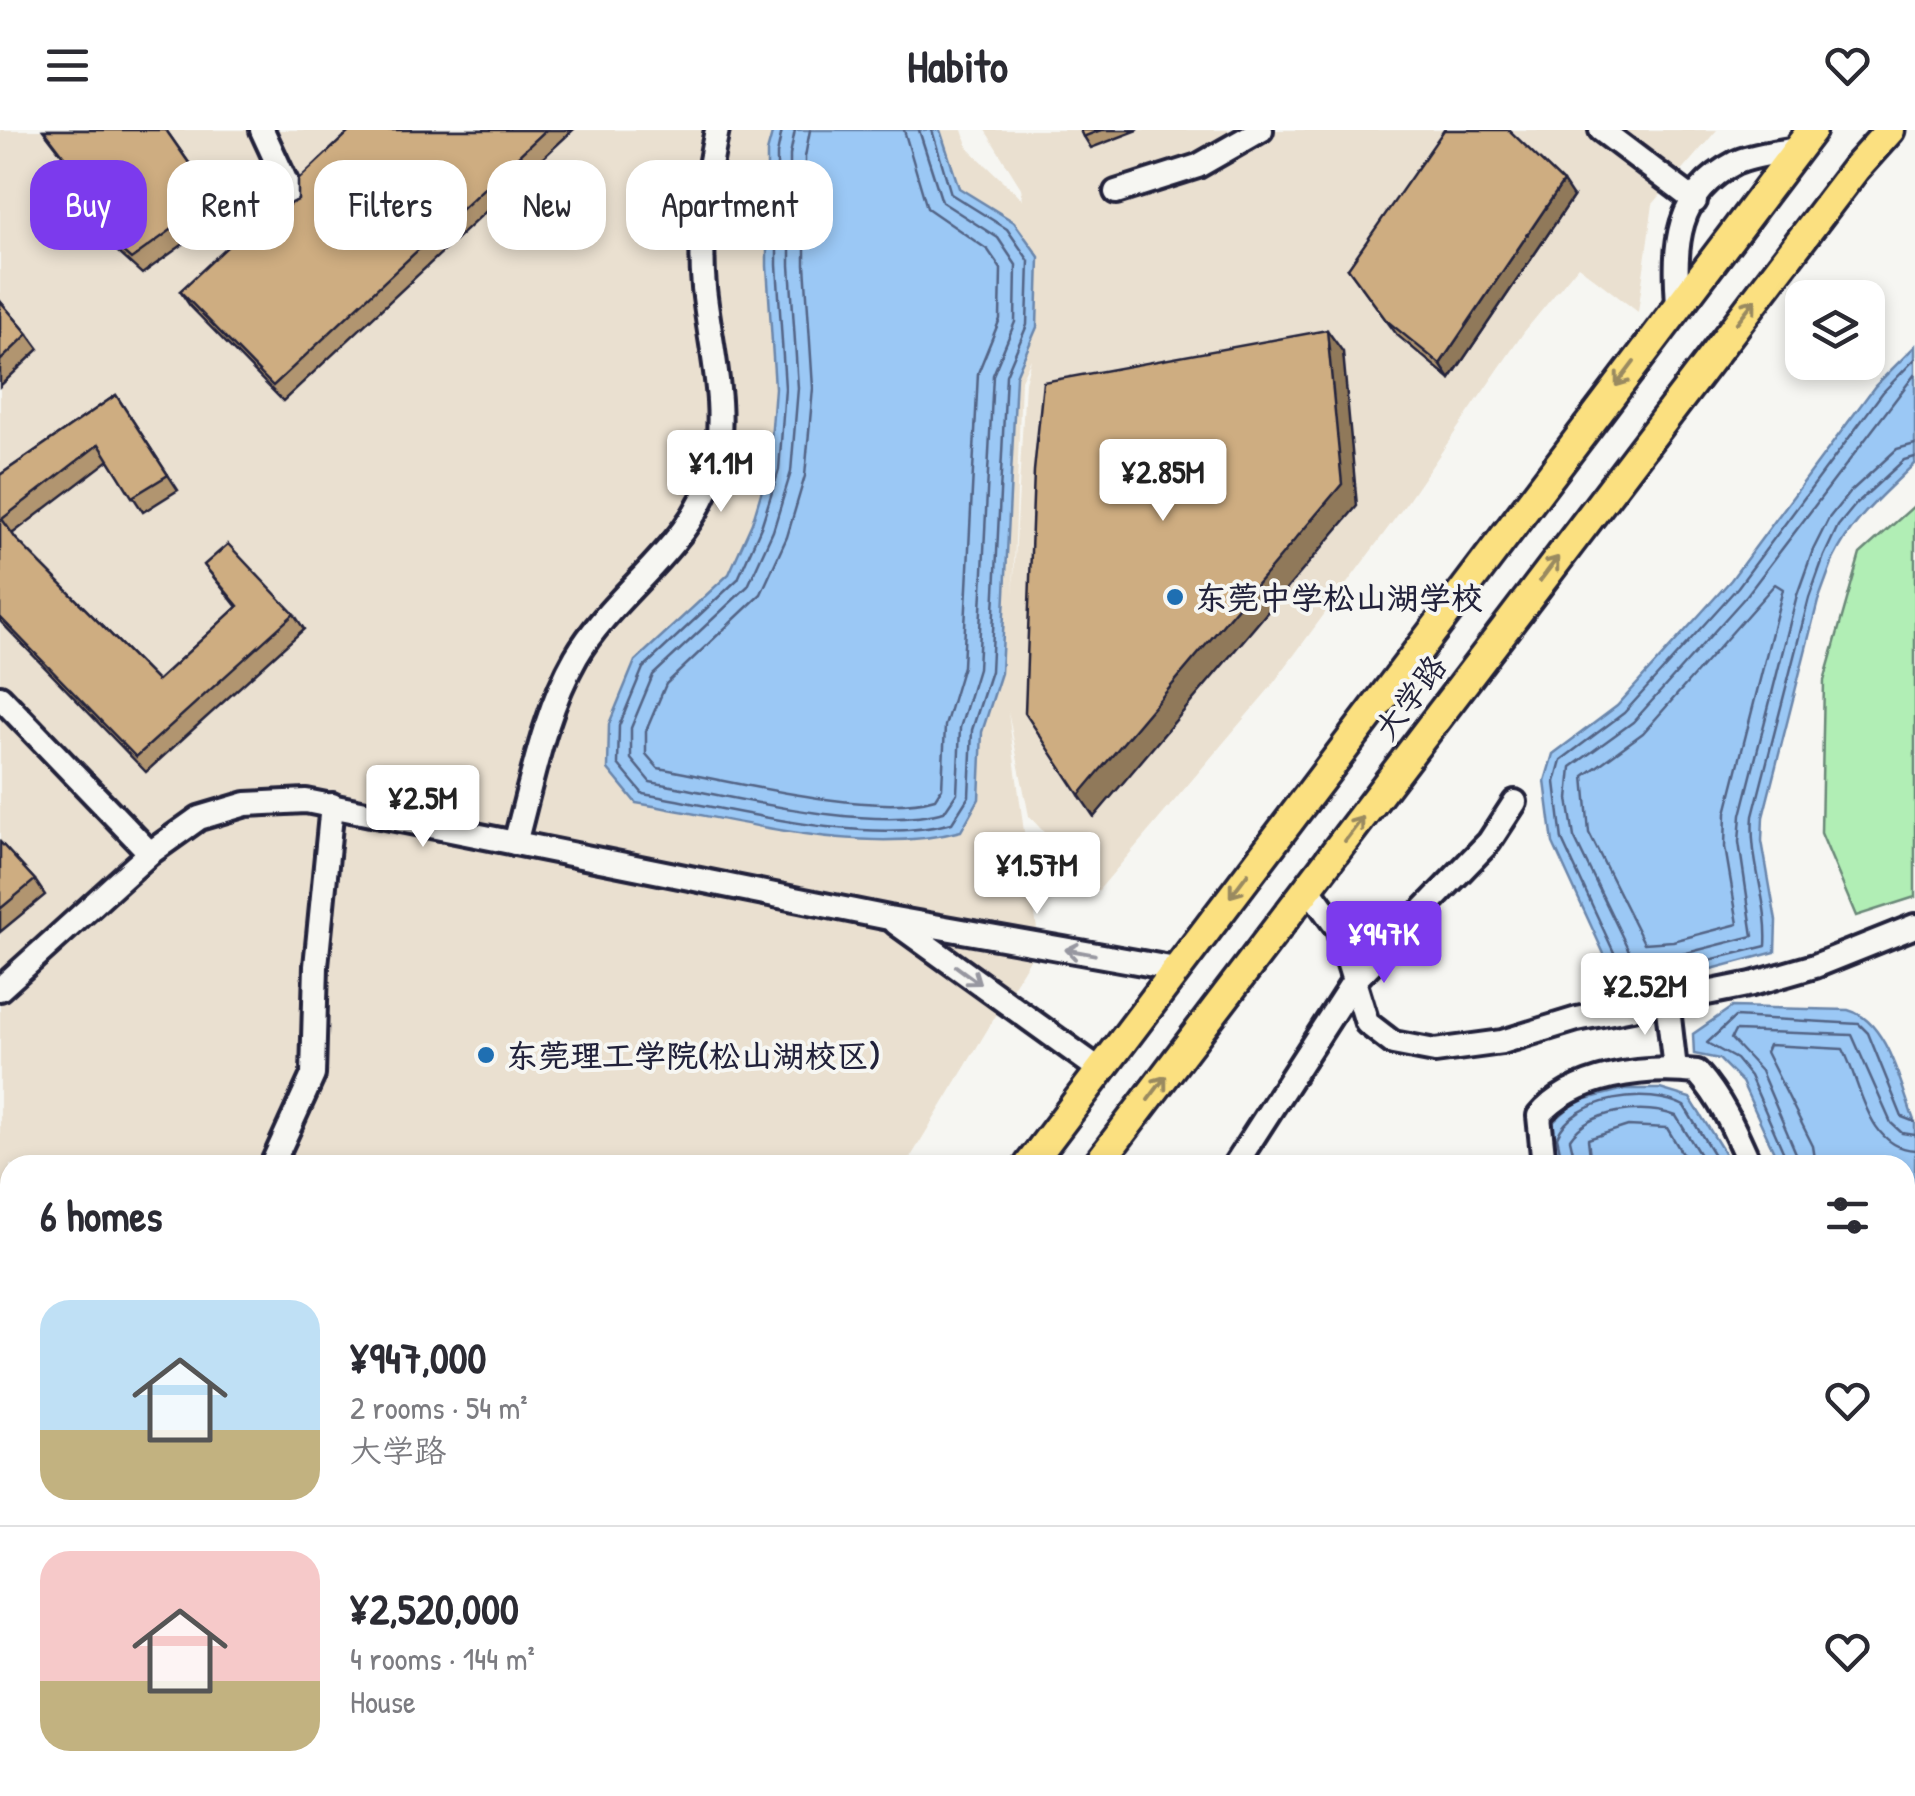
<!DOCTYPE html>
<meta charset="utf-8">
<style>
:root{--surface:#fff;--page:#f7f7f7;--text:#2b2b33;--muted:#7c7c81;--line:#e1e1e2;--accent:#7c3aed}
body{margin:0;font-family:"Patrick Hand","LXGW WenKai TC",sans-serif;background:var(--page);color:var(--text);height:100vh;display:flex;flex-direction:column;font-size:38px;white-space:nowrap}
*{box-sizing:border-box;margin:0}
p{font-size:32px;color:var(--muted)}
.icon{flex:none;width:55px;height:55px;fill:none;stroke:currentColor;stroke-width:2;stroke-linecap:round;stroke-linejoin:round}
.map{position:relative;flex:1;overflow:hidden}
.panel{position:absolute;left:0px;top:1025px;width:1915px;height:642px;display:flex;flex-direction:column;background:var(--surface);border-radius:30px 30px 0 0;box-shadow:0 5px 15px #0003}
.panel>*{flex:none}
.banner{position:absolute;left:30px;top:30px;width:1000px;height:90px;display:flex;gap:20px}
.buttons{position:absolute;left:1785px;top:150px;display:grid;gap:20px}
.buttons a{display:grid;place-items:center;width:100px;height:100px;border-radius:20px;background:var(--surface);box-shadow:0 5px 15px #0003;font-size:50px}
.price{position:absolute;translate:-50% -85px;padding:0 22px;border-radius:10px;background:#fff;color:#222;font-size:32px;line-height:65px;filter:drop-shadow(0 2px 5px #0008)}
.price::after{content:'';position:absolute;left:50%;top:60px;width:30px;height:22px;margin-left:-15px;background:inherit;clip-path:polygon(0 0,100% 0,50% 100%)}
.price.current{background:var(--accent);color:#fff}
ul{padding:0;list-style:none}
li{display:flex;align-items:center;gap:30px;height:250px;padding:0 40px}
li+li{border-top:2px solid var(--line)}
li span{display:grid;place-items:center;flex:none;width:280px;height:200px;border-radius:30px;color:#555}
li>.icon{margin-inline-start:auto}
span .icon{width:120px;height:120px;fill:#fffc;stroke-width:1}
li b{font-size:42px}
h2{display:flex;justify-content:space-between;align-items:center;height:120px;padding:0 40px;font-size:42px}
.chip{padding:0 35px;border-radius:30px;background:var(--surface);box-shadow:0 5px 15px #0003;font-size:35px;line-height:90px}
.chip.current{background:var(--accent);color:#fff}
header{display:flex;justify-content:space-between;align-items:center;height:130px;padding:0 40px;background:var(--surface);font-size:45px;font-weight:800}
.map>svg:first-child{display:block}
.built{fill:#eae0d0;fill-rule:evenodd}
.green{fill:#b1eeb5;stroke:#6a8878;stroke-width:2.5}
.water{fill:#9bc8f5;stroke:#6b86ab;stroke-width:2.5}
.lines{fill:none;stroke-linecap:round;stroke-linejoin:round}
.shore{stroke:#526485;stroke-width:2.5}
.minor-casing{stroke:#22223b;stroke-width:30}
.major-casing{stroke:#22223b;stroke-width:35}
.minor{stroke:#f6f6f2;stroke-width:22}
.major{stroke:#fbe080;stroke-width:28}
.wall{fill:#b1956f;stroke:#22223b;stroke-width:2.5}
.shaded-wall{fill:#90795a;stroke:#22223b;stroke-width:2.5}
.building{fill:#cead81;stroke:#22223b;stroke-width:2.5}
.oneway{stroke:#998a61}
.oneway2{stroke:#9797a0}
.poi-dot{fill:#1f6fb2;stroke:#f6f6f2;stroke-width:4}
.labels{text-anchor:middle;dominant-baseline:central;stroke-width:8;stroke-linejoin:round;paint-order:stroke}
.poi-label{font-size:32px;font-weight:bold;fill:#22223b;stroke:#f6f6f2;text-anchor:start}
.street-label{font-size:32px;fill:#22223b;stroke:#f6f6f2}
</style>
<header><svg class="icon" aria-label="menu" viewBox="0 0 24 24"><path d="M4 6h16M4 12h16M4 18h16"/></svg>Habito<svg class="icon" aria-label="heart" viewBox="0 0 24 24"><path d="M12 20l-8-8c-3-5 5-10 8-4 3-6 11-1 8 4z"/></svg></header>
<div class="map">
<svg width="1915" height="1666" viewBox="0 0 1915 1666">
<rect width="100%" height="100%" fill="#f6f6f2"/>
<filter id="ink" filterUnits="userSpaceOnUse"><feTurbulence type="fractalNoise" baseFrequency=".01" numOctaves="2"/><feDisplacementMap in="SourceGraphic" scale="20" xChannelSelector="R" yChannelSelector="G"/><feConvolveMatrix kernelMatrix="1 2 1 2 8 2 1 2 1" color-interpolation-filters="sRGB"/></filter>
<g filter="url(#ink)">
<path class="built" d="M0,0H962L968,18L1023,70L1021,58L985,0H1717L1653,74L1638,182L1578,136L1524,202L1405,375L1269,559L1098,761L1029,686L1008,582L1039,814L906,1035H10V1658H383L368,1666H0ZM1031,229L1025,252L1013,465L1021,250Z"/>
<polygon class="green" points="1915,375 1915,767 1856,786 1821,703 1824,551 1860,424"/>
<g class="water">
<path d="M773,0H940L959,58L1014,92L1039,127L1037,197L1016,246L1001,543L982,602L979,669L961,701C863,728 736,689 636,673L608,639L609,594L635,531L729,444L752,393L769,337L775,258L767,136V22Z"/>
<path d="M1915,216V333C1883,365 1853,388 1833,430L1818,471L1763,687L1762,711L1776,791L1775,822L1678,848L1616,850L1553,713L1545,651L1553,624L1617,576L1731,450L1875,256Z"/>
<path d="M1732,877L1848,880C1888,890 1901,958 1915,993V1666H1654L1678,1658H1905V1035H1780L1742,952L1719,929L1694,924L1693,904Z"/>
<polygon points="1625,959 1660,959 1690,968 1732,1035 1554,1035 1549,996 1575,972"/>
<polygon points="0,1539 10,1543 10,1658 3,1666"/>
<polygon points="893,1658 1401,1658 1403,1666 896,1666"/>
</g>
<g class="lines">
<g class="shore">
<path d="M782,0L777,24V135L785,258L779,340L761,397L738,449L643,538L619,596L618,634L643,664C734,679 865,717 952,693L969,666L972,600L991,541L1006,245L1027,195L1029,131L1007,99L951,64L932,0"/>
<path d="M795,0L790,25V135L798,258L791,342L773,401L748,456L653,545L631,598V629L650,652C730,666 869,703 944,682L957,663L960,598L978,539L993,245L1015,192L1016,135L998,108L942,72L919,0"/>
<path d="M810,0L805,27V135L813,258L805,346L787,407L761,464L666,554L646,601V624L658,638C727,650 873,688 935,669L942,658L945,596L963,536L978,243L1000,189L1001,139L988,120L927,78L904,0"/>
<path d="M1915,229L1883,262L1738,457L1624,583L1561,630L1555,652L1562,710L1623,842L1677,838L1766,816C1769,772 1749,730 1753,686L1809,468L1824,426L1838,396L1857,373L1904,330L1915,327"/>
<polyline points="1915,244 1747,465 1633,592 1571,637 1568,669 1574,707 1633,829 1675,826 1753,806 1739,712 1741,685 1797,465 1813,420 1829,388 1849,363 1897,319 1915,314"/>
<polygon points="1775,454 1783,459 1726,683 1725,717 1738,794 1673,811 1644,813 1589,703 1584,646 1643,603"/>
<path d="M1563,1035L1557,1007C1573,967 1649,957 1684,976L1720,1035"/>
<path d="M1576,1035L1570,1009C1590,979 1644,974 1676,986L1706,1035"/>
<polyline points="1591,1035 1588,1009 1628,996 1667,998 1689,1035"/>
<polyline points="1789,1035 1750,946 1736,929 1707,913 1735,887 1859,894 1868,903 1902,987 1915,992"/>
<polyline points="1801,1035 1761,941 1731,909 1735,901 1852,905 1891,993 1902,1003 1915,1005"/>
<path d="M1816,1035L1813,1016L1766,922L1769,915L1843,919C1861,953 1867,1018 1915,1020"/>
</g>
<g class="minor-casing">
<g id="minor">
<polyline points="262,0 297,76"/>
<polyline points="1601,0 1695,71"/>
<polyline points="1116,62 1198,36 1261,0"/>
<path d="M1678,174C1674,115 1675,64 1735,33C1752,25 1777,23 1796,19"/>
<polyline points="0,567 150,723"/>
<path d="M515,713C532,651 544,583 576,527C614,461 695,415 714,338C729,279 710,217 704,158C699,106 706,51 717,0"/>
<polyline points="1309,759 1338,799 1367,893 1393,913 1435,921 1502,912 1577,889 1752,854 1815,836 1915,796"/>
<polyline points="896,793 1100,940"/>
<polyline points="0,859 150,723 199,688 246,674 306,671 889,788 1176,839"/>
<polyline points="1667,870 1675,939"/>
<polyline points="272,1035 313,945 316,836 332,675"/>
<polyline points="1235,1035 1353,852 1489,712 1515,672"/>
<path d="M1544,1035L1539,986C1573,945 1645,936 1697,942C1722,970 1735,1001 1750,1035"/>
<polyline points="0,1228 10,1228"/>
<polyline points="0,1447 10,1447"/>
<polyline points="114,1658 114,1666"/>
<polyline points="800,1666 801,1658"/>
</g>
</g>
<g class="major-casing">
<g id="major">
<polyline points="1029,1035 1812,0"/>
<polyline points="1097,1035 1855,39 1890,0"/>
<polyline points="452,1666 464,1658"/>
<polyline points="560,1666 569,1658"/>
</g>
</g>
<use href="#minor" class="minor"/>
<use href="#major" class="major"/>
</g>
<g class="wall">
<polygon points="43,0 166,0 225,84 142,144 61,70 50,55 76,43"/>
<polygon points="351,0 573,0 283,271 190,176 180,161 286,76 298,70"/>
<polygon points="1080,0 1138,0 1091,18"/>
<polygon points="1573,67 1450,249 1397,205 1348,138"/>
<polygon points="0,171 28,204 39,219 0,256"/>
<polygon points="116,265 178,360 143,382 109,330 12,404 16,409 157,551 237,477 204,435 294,484 304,499 146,642 0,491 0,345"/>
<polygon points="0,712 35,750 45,765 0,802"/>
</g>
<g class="shaded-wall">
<polygon points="1563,52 1573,67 1450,249 1440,234"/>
<polygon points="1327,200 1343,222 1357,376 1094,687 1079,665"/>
</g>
<g class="building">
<polygon points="44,0 166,0 214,69 131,129 50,55 77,43"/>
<polygon points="351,0 546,0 273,256 180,161 276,71 286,76 298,70 298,50"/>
<polygon points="1080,0 1101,0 1083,7"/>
<polygon points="1444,0 1509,0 1563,52 1440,234 1386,190 1348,138"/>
<polygon points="0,171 28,204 0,231"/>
<polygon points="1327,200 1342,354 1079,665 1025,583 1034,341 1043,252"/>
<polygon points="116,265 168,345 132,367 99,314 2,389 16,409 157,551 238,476 204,435 228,414 294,484 136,627 0,487 0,345"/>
<polygon points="0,712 35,750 0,779"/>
</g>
<defs><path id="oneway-shaft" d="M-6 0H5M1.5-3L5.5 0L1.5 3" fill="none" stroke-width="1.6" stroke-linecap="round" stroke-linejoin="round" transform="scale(2.5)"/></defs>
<g class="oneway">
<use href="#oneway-shaft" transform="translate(1746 181) rotate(-52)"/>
<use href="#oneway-shaft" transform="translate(1625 244) rotate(127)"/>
<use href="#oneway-shaft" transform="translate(1549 439) rotate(-53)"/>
<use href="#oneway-shaft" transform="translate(1354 699) rotate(-53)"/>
<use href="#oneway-shaft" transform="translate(1239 755) rotate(127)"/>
<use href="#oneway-shaft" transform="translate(1157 958) rotate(-53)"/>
</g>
<g class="oneway2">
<use href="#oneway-shaft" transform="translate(1080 822) rotate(-170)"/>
<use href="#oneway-shaft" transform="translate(968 845) rotate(36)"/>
</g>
</g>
<g class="poi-dot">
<circle cx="1175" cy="467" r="10"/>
<circle cx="486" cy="925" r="10"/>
</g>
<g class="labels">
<g class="poi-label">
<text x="1195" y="467">东莞中学松山湖学校</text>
<text x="506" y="925">东莞理工学院(松山湖校区)</text>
</g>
<g class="street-label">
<text transform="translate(1410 567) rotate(-53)">大学路</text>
</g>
</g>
</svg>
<div class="buttons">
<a><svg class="icon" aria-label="layers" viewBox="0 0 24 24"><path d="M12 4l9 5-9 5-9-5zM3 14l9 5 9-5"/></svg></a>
</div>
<b class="price" style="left:721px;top:385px">¥1.1M</b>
<b class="price" style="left:1163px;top:394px">¥2.85M</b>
<b class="price" style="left:423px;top:720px">¥2.5M</b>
<b class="price" style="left:1037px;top:787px">¥1.57M</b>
<b class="price current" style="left:1384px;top:856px">¥947K</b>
<b class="price" style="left:1645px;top:908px">¥2.52M</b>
<div class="banner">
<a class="chip current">Buy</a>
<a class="chip">Rent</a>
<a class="chip">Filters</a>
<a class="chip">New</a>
<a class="chip">Apartment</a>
</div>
<section class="panel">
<h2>6 homes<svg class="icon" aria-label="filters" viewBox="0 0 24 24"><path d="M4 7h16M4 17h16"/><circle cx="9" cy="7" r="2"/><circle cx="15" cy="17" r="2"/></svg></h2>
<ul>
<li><span style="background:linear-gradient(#bfe0f5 65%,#c2b280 0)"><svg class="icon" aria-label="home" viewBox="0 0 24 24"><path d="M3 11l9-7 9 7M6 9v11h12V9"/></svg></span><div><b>¥947,000</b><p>2 rooms · 54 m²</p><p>大学路</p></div><svg class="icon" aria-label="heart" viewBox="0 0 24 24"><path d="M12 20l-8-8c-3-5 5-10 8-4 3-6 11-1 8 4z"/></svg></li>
<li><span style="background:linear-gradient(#f6c9c9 65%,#c2b280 0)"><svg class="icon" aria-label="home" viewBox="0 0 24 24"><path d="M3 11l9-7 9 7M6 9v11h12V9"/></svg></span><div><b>¥2,520,000</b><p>4 rooms · 144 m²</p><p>House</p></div><svg class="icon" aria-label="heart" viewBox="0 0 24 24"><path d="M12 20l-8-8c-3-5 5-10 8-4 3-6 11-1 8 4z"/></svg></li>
</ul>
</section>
</div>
